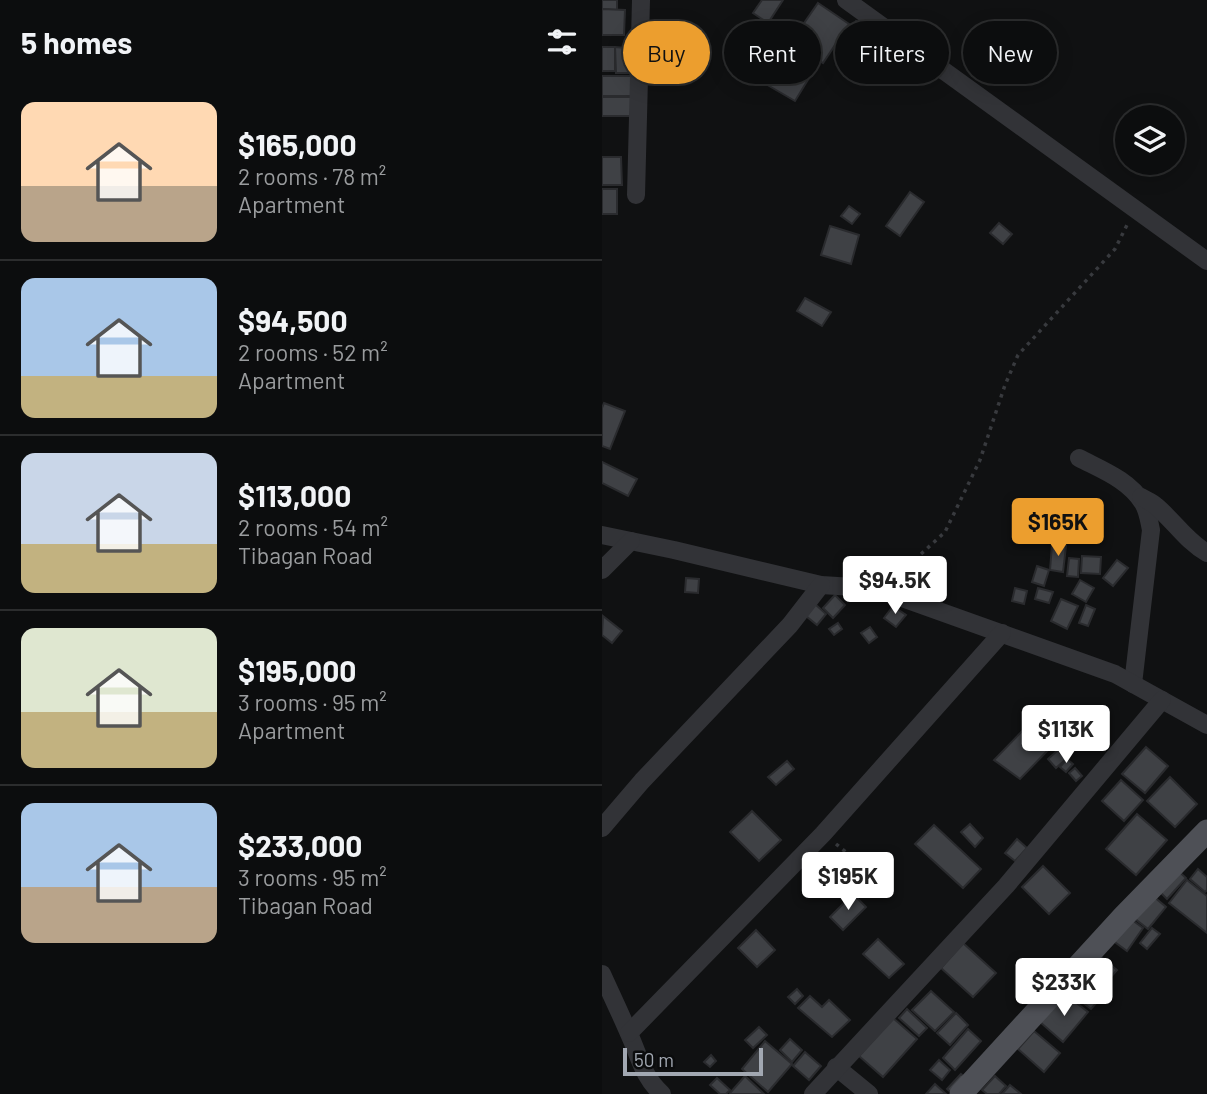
<!DOCTYPE html>
<meta charset="utf-8">
<style>
:root{--surface:#0c0d0e;--page:#151617;--text:#f1f3f6;--muted:#9a9c9e;--line:#2c2d2e;--accent:#ec9e2e}
body{margin:0;font-family:Barlow,sans-serif;background:var(--page);color:var(--text);height:100vh;display:flex;flex-direction:column;font-size:26px;white-space:nowrap}
*{box-sizing:border-box;margin:0}
p{font-size:23px;color:var(--muted)}
.icon{flex:none;width:38px;height:38px;fill:none;stroke:currentColor;stroke-width:2;stroke-linecap:round;stroke-linejoin:round}
.map{position:relative;flex:1;overflow:hidden}
.side{display:flex;flex-direction:column;background:var(--surface);width:602px}
.side>*{flex:none}
.hud{position:absolute;left:21px;top:21px;width:478px;height:63px;display:flex;gap:14px}
.controls{position:absolute;left:513px;top:105px;display:grid;gap:14px}
.controls a{display:grid;place-items:center;width:70px;height:70px;border-radius:50%;background:var(--surface);box-shadow:0 4px 18px #0003,0 0 0 2px var(--line);font-size:35px}
.scale{position:absolute;left:21px;bottom:18px;width:140px;box-sizing:border-box;padding-left:7px;border:4px solid #a2a8b2;border-top:0;font-size:19px;line-height:24px;white-space:nowrap;color:#a2a8b2;-webkit-text-stroke:5px #0b0c0d;paint-order:stroke}
.price{position:absolute;translate:-50% -60px;padding:0 16px;border-radius:7px;background:#fff;color:#222;font-size:23px;line-height:46px;filter:drop-shadow(0 2px 4px #0008)}
.price::after{content:'';position:absolute;left:50%;top:42px;width:21px;height:16px;margin-left:-10px;background:inherit;clip-path:polygon(0 0,100% 0,50% 100%)}
.price.selected{background:var(--accent);color:#111}
ul{padding:0;list-style:none}
li{display:flex;align-items:center;gap:21px;height:175px;padding:0 21px}
li+li{border-top:2px solid var(--line)}
li span{display:grid;place-items:center;flex:none;width:196px;height:140px;border-radius:14px;color:#555}
li>.icon{margin-inline-start:auto}
span .icon{width:84px;height:84px;fill:#fffc;stroke-width:1}
li b{font-size:30px}
h2{display:flex;justify-content:space-between;align-items:center;height:84px;padding:0 21px;font-size:30px}
.pill{padding:0 24px;border-radius:32px;background:var(--surface);box-shadow:0 4px 18px #0003,0 0 0 2px var(--line);font-size:24px;line-height:63px}
.pill.selected{background:var(--accent);color:#111}
main{display:flex;flex:1;min-height:0}
.map>svg:first-child{display:block}
.building{fill:#3f4145;stroke:#2a2b2e;stroke-width:2}
.lines{fill:none;stroke-linecap:round;stroke-linejoin:round}
.path{stroke:#383a3e;stroke-width:3.5;stroke-dasharray:3.5 5;stroke-linecap:butt}
.minor{stroke:#323337;stroke-width:18}
.major{stroke:#4e5056;stroke-width:23}
</style>
<main>
<section class="side">
<h2>5 homes<svg class="icon" aria-label="filters" viewBox="0 0 24 24"><path d="M4 7h16M4 17h16"/><circle cx="9" cy="7" r="2"/><circle cx="15" cy="17" r="2"/></svg></h2>
<ul>
<li><span style="background:linear-gradient(#ffd9b3 60%,#b9a48a 0)"><svg class="icon" aria-label="home" viewBox="0 0 24 24"><path d="M3 11l9-7 9 7M6 9v11h12V9"/></svg></span><div><b>$165,000</b><p>2 rooms · 78 m²</p><p>Apartment</p></div></li>
<li><span style="background:linear-gradient(#a9c7e8 70%,#c2b280 0)"><svg class="icon" aria-label="home" viewBox="0 0 24 24"><path d="M3 11l9-7 9 7M6 9v11h12V9"/></svg></span><div><b>$94,500</b><p>2 rooms · 52 m²</p><p>Apartment</p></div></li>
<li><span style="background:linear-gradient(#c9d6e8 65%,#c2b280 0)"><svg class="icon" aria-label="home" viewBox="0 0 24 24"><path d="M3 11l9-7 9 7M6 9v11h12V9"/></svg></span><div><b>$113,000</b><p>2 rooms · 54 m²</p><p>Tibagan Road</p></div></li>
<li><span style="background:linear-gradient(#dfe7d0 60%,#c2b280 0)"><svg class="icon" aria-label="home" viewBox="0 0 24 24"><path d="M3 11l9-7 9 7M6 9v11h12V9"/></svg></span><div><b>$195,000</b><p>3 rooms · 95 m²</p><p>Apartment</p></div></li>
<li><span style="background:linear-gradient(#a9c7e8 60%,#b9a48a 0)"><svg class="icon" aria-label="home" viewBox="0 0 24 24"><path d="M3 11l9-7 9 7M6 9v11h12V9"/></svg></span><div><b>$233,000</b><p>3 rooms · 95 m²</p><p>Tibagan Road</p></div></li>
</ul>
</section>
<div class="map">
<svg width="605" height="1094" viewBox="0 0 605 1094">
<rect width="100%" height="100%" fill="#101112"/>
<g class="building">
<polygon points="0,0 15,0 15,10 0,9"/>
<polygon points="160,0 181,0 166,23 151,13"/>
<polygon points="216,3 247,24 221,63 189,42"/>
<polygon points="0,9 23,10 22,35 0,35"/>
<polygon points="254,21 296,43 282,70 239,47"/>
<rect x="50" y="27" width="20" height="11"/>
<rect x="57" y="38" width="16" height="16"/>
<rect x="0" y="47" width="13" height="24"/>
<polygon points="13,47 35,49 35,73 14,73"/>
<rect x="54" y="56" width="24" height="27"/>
<polygon points="176,59 207,78 193,101 162,83"/>
<rect x="0" y="76" width="35" height="20"/>
<rect x="0" y="97" width="33" height="19"/>
<polygon points="0,157 19,157 20,185 0,185"/>
<rect x="0" y="189" width="15" height="25"/>
<polygon points="308,192 322,202 298,236 284,226"/>
<polygon points="247,206 258,214 250,224 239,216"/>
<polygon points="397,223 410,234 401,244 388,233"/>
<polygon points="228,226 257,235 249,264 219,255"/>
<polygon points="203,298 229,312 220,326 195,311"/>
<polygon points="2,403 23,411 8,449 0,446 0,408"/>
<polygon points="0,462 35,479 26,496 0,483"/>
<polygon points="450,545 464,546 461,572 448,570"/>
<polygon points="480,556 499,557 498,574 479,573"/>
<polygon points="467,558 477,559 476,577 465,576"/>
<polygon points="515,560 526,568 511,586 501,578"/>
<polygon points="435,566 447,570 442,586 430,582"/>
<polygon points="84,578 97,579 96,593 83,592"/>
<polygon points="478,580 492,588 484,602 470,594"/>
<polygon points="413,588 425,591 422,604 410,601"/>
<polygon points="436,588 451,592 447,603 433,599"/>
<polygon points="233,595 243,605 231,618 221,608"/>
<polygon points="459,599 476,606 465,629 449,621"/>
<polygon points="213,604 224,614 215,625 204,616"/>
<polygon points="484,605 493,609 486,626 477,623"/>
<polygon points="291,606 304,615 294,627 282,618"/>
<polygon points="1,616 20,631 10,643 0,635"/>
<polygon points="236,623 240,629 232,635 227,629"/>
<polygon points="268,627 275,637 267,643 259,633"/>
<polygon points="428,723 451,745 418,779 392,760"/>
<polygon points="544,747 566,766 543,793 520,774"/>
<polygon points="456,750 464,759 454,768 446,759"/>
<polygon points="465,759 471,764 464,772 458,767"/>
<polygon points="185,761 192,769 174,785 166,777"/>
<polygon points="473,768 480,776 474,781 467,773"/>
<polygon points="568,777 595,804 573,827 545,801"/>
<polygon points="519,780 541,800 522,821 500,801"/>
<polygon points="150,811 179,840 157,861 128,832"/>
<polygon points="535,814 565,840 534,875 504,849"/>
<polygon points="368,824 381,838 373,847 359,832"/>
<polygon points="332,825 379,869 361,888 313,844"/>
<polygon points="415,839 425,848 413,861 403,853"/>
<polygon points="441,866 468,893 447,914 420,887"/>
<polygon points="574,869 584,878 565,899 556,890"/>
<polygon points="596,869 605,877 605,890 603,892 588,879"/>
<polygon points="585,880 605,896 605,933 567,903"/>
<polygon points="251,894 264,907 241,930 228,917"/>
<polygon points="551,896 564,907 546,929 532,918"/>
<polygon points="526,917 541,928 525,951 510,940"/>
<polygon points="550,928 558,934 545,949 538,943"/>
<polygon points="154,930 173,950 155,967 136,948"/>
<polygon points="276,939 302,964 287,978 261,954"/>
<polygon points="361,943 394,973 371,997 339,968"/>
<polygon points="498,956 515,970 500,987 483,974"/>
<polygon points="479,973 503,993 489,1009 465,990"/>
<polygon points="195,989 201,996 193,1004 186,997"/>
<polygon points="329,991 352,1012 333,1031 310,1010"/>
<polygon points="463,994 486,1012 461,1042 438,1022"/>
<polygon points="208,996 220,1007 227,1000 248,1020 230,1037 196,1008"/>
<polygon points="305,1009 325,1028 317,1036 297,1018"/>
<polygon points="354,1013 366,1025 348,1045 335,1033"/>
<polygon points="291,1018 315,1039 281,1077 257,1056"/>
<polygon points="157,1027 165,1035 151,1048 143,1040"/>
<polygon points="366,1029 379,1041 353,1070 341,1058"/>
<polygon points="432,1031 458,1053 442,1072 416,1049"/>
<polygon points="188,1039 200,1050 190,1062 178,1050"/>
<polygon points="163,1041 190,1064 166,1092 140,1069"/>
<polygon points="203,1052 219,1066 207,1080 191,1066"/>
<polygon points="109,1055 114,1061 108,1067 102,1062"/>
<polygon points="337,1060 348,1070 340,1080 328,1070"/>
<polygon points="359,1074 366,1080 351,1094 345,1089"/>
<polygon points="143,1076 162,1094 129,1094 128,1093"/>
<polygon points="393,1076 404,1086 397,1094 385,1094 380,1090"/>
<polygon points="115,1078 128,1090 124,1094 118,1094 108,1085"/>
<polygon points="333,1084 344,1094 324,1094"/>
<polygon points="408,1085 419,1094 400,1094"/>
</g>
<g class="lines">
<g class="path">
<polyline points="294,577 343,532 378,460 403,385 416,355 513,249 525,225"/>
<polyline points="234,844 288,888"/>
</g>
<g class="minor">
<polyline points="244,0 605,261"/>
<polyline points="34,195 39,0"/>
<path d="M477,458C500,470 527,480 541,503C546,511 547,521 549,530L531,684"/>
<path d="M539,497C544,500 550,502 554,506C572,521 584,541 605,553"/>
<polyline points="0,535 72,550 219,585 252,587 289,594 513,674 605,725"/>
<polyline points="0,570 29,541"/>
<polyline points="0,828 40,781 188,625 219,585"/>
<path d="M0,974C9,994 19,1015 28,1036C38,1058 41,1077 60,1094"/>
<polyline points="27,1033 221,834 400,633"/>
<polyline points="234,1067 267,1094"/>
<polyline points="211,1094 404,886 560,700"/>
</g>
<polyline class="major" points="359,1094 522,916 605,831"/>
</g>
</svg>
<div class="controls">
<a><svg class="icon" aria-label="layers" viewBox="0 0 24 24"><path d="M12 4l9 5-9 5-9-5zM3 14l9 5 9-5"/></svg></a>
</div>
<div class="scale">50 m</div>
<b class="price selected" style="left:456px;top:558px">$165K</b>
<b class="price" style="left:293px;top:616px">$94.5K</b>
<b class="price" style="left:464px;top:765px">$113K</b>
<b class="price" style="left:246px;top:912px">$195K</b>
<b class="price" style="left:462px;top:1018px">$233K</b>
<div class="hud">
<a class="pill selected">Buy</a>
<a class="pill">Rent</a>
<a class="pill">Filters</a>
<a class="pill">New</a>
</div>
</div>
</main>
